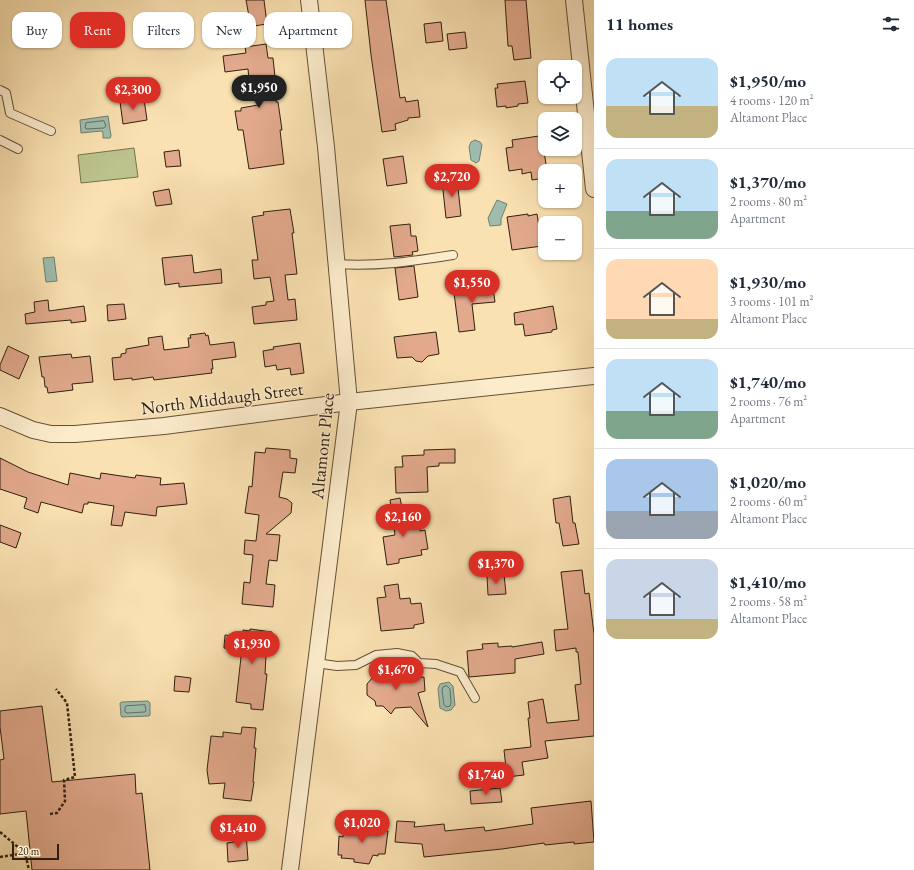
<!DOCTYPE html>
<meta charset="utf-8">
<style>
:root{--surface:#fff;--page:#f6f6f7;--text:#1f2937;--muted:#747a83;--line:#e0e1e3;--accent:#d93025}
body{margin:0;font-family:"EB Garamond",serif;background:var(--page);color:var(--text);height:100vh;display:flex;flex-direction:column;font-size:15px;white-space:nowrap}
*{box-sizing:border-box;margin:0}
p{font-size:13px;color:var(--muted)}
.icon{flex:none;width:22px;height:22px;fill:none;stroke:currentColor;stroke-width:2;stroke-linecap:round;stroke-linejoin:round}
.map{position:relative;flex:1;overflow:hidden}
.sheet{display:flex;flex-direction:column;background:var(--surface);width:320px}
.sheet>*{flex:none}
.guide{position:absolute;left:12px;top:12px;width:380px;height:36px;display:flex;gap:8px}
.fabs{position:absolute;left:538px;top:60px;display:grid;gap:8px}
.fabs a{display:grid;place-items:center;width:44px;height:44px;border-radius:8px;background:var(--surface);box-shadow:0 1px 3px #0004;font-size:20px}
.scale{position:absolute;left:12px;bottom:10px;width:47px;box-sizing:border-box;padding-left:4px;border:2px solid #31200f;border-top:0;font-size:11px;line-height:14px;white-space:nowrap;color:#31200f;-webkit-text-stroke:3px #fceccc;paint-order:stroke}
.price{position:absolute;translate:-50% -34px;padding:0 9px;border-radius:14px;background:var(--accent);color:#fff;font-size:13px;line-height:26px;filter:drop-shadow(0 1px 2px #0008)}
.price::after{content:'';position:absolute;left:50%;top:24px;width:12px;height:9px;margin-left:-6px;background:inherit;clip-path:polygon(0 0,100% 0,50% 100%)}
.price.selected{background:#222;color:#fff}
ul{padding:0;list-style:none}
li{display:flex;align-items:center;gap:12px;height:100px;padding:0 12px}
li+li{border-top:1px solid var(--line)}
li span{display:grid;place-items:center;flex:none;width:112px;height:80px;border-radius:12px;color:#555}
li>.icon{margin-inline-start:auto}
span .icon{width:48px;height:48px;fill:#fffc;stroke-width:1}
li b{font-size:17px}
h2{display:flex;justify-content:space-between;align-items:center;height:48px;padding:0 12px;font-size:17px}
.tag{padding:0 14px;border-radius:12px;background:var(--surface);box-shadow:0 1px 3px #0004;font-size:14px;line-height:36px}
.tag.selected{background:var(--accent);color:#fff}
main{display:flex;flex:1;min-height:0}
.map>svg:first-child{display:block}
.green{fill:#bcc38d;stroke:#76724e}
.water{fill:#9ebdaf;stroke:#727e6f}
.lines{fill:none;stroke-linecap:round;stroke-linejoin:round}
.shore{stroke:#686e5f;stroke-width:1}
.building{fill:#e2a98c;stroke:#31200f}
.lane-casing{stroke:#635038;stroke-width:10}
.street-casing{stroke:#635038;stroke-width:18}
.path{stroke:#31200f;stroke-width:2.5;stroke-dasharray:3 2;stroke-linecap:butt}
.lane{stroke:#fceccc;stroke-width:8}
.street{stroke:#fceccc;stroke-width:16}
.labels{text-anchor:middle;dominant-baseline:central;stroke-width:3;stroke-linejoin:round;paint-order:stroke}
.street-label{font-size:18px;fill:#31200f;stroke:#fceccc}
</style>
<main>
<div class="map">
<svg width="594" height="870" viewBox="0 0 594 870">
<rect width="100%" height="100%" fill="#fae1b1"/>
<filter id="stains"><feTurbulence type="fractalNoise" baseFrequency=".005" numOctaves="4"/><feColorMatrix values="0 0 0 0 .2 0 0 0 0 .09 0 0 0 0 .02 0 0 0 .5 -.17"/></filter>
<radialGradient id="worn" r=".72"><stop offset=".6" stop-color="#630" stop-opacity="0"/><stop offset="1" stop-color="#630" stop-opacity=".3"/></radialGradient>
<polygon class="green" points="134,148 138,177 81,183 78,155"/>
<g class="water">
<polygon points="108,116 111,136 110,138 103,138 103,132 101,131 81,133 80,120"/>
<polygon points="475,140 480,142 482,145 479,161 476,163 471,160 469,147 471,142"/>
<polygon points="497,200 507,204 501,219 501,225 490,226 488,218"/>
<polygon points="54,257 57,281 46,282 43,258"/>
<polygon points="449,682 453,686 455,705 451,710 446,711 440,708 438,689 440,684"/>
<polygon points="148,701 150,703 150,715 149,716 122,717 121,716 120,703 122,702"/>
</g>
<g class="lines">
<g class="shore">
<polygon points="104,121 106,126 104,128 87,129 85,128 86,123"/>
<polygon points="447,686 450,689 451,703 450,706 447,707 444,705 442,690 443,687"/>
<polygon points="145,705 146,711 145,712 127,713 125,712 125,707 126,706"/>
</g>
</g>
<g class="building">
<polygon points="246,0 264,0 267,24 254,26 254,22 250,22"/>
<polygon points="365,0 386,0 400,98 405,97 406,102 418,100 420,117 408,118 408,120 395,124 396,130 382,132 371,55"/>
<polygon points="505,0 526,0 531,58 514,60 512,46 508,46"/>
<polygon points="441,22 443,41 426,43 424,24"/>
<polygon points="465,32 467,48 449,50 447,34"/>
<polygon points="266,44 268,58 273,58 275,77 273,77 276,102 278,102 282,130 280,130 284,164 249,169 243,130 238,130 235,111 241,111 241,108 258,105 255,80 249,80 248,69 225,72 223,56 246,53 245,47"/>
<polygon points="525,81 528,103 518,104 518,106 506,108 506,106 497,107 495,88 498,88 497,84"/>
<polygon points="144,99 147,120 123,124 120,102"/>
<polygon points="539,136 541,152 544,151 547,171 545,171 545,178 532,180 531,172 522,174 522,169 509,171 506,148 513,147 512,140"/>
<polygon points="179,150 181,166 166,167 164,152"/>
<polygon points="403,156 407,183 387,186 383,159"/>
<polygon points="457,179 461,216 446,218 442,181"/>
<polygon points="169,189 172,204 156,206 153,192"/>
<polygon points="290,209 294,233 292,233 297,274 285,275 288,300 295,299 297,320 254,324 252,307 266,305 266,302 274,301 270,277 254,279 252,260 258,260 252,217 264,215 263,212"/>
<polygon points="528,214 528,216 537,214 542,246 512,250 507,217"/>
<polygon points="410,224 411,236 416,236 418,251 412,252 413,255 394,257 390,226"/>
<polygon points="192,255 194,273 221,269 222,283 179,287 179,283 165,285 162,258"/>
<polygon points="414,266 418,297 399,300 395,268"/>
<polygon points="492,280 495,302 472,304 475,330 459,332 454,293 477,290 476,282"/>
<polygon points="48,300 49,311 84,306 86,321 71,323 71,320 26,324 25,314 35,312 34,302"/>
<polygon points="124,304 126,319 108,321 107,305"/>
<polygon points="553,306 557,329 552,330 552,332 525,336 523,324 515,325 514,313"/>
<polygon points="436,332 439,354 428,356 422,362 416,361 412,357 397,358 394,337"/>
<polygon points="205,333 206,336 208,335 210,345 234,342 236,357 212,360 213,369 211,369 212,373 154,380 153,377 132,380 132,378 114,380 112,358 121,357 121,354 126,353 126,349 149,345 148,338 162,336 164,350 189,347 188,338 191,338 190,335"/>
<polygon points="300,343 304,373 291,375 290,368 277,370 276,365 265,367 263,351 274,349 273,347"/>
<polygon points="8,346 29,356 19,379 0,370 0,365"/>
<polygon points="71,354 72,358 90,356 93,382 72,384 73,390 48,393 47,387 45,387 44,377 42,377 39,357"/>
<polygon points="266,448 290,450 290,458 297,459 295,473 283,472 279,497 287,499 292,503 291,513 266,534 280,535 277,561 269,560 266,584 275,585 273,607 242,604 244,582 250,583 253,555 244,554 245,540 256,541 259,515 245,513 249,486 252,487 255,452 265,453"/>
<polygon points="455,449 455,463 439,463 439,466 427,467 428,492 396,493 395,467 403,467 402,456 424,455 424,450"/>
<polygon points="0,458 28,472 68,485 70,473 100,479 101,473 135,478 136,475 161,478 160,485 184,483 187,504 157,507 156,516 125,512 122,526 111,525 114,506 88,502 88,504 84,504 82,513 41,502 38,513 24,508 27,498 0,489"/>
<polygon points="570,496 573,523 575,523 579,544 563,546 559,523 556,523 553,499"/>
<polygon points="400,498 406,528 420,526 420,531 425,530 428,549 421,550 422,555 399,559 399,563 387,565 383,537 395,535 390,500"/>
<polygon points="0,525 21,533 16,548 0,542"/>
<polygon points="582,570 585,594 589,593 594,634 594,736 545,741 548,758 522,762 524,775 507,777 504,750 531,747 528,718 530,718 528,702 543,699 547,723 579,720 575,685 581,684 578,652 576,652 576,648 556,651 554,630 568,629 561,572"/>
<polygon points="504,574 506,594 488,595 487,576"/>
<polygon points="398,584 400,599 410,598 411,604 421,603 424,623 414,625 414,628 381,631 377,598 386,597 384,586"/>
<polygon points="250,629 272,632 269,655 266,655 265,674 267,674 263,710 251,709 251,704 236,702 241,657 239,656 240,650 224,648 225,635 242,637 243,630 250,631"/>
<polygon points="542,642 544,654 515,659 515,673 469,677 467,651 483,649 482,644 498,643 498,647 512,646 512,647"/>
<polygon points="394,665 395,675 406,673 407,679 424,677 425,691 418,693 428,727 411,707 395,708 391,714 383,706 376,706 375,701 367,695 367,684 379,670 379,667"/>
<polygon points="175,676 191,678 189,692 174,691"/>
<polygon points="42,706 52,782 135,774 136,794 142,793 150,870 32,870 26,811 0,814 0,760 4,759 0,727 0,711"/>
<polygon points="242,727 256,728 254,748 256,748 253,782 254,782 251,801 223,798 225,783 209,784 207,770 211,736 223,737 223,732 241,734"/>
<polygon points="500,788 502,802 471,804 470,791"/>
<polygon points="591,801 594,842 574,844 574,842 545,845 544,843 502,849 424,857 422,844 395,842 397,821 415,822 414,827 444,824 445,831 484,827 485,831 533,824 531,808"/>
<polygon points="344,826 388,831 385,854 378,854 378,856 373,855 369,864 354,862 354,859 341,858 342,855 338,855 339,836 343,837"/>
<polygon points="246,833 248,860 228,862 227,843 234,842 233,835"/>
</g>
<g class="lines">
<g class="lane-casing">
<g id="lane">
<polyline points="0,90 6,93 10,113 51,131"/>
<polyline points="0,140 18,149"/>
<path d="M337,264C376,267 414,261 453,255"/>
<polyline points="316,663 337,666 356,665 376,655 397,653 412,656 419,663 436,664 460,672 475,698"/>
</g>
</g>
<g class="street-casing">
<g id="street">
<polyline points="574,0 594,189"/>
<polyline points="0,416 33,430 51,434 75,434 164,426 349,402 594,376"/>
<polyline points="290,870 349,402 326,147 309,0"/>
</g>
</g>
<g class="path">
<polyline points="50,814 57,813 65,801 64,780 75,777 67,703 56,689"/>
<polyline points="0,832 25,853 29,870"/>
<polyline points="0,857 25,853"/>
</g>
<use href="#lane" class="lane"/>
<use href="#street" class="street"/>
</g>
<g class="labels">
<g class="street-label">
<text transform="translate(222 398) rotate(-7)">North Middaugh Street</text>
<text transform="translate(322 446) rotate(-84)">Altamont Place</text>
</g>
</g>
<rect width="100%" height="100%" filter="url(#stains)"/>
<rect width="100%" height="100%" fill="url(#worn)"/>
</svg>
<div class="fabs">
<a><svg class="icon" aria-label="locate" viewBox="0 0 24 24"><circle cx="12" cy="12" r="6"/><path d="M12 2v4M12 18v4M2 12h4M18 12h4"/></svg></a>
<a><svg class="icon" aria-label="layers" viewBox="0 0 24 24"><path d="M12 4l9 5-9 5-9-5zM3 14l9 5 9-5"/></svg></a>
<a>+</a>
<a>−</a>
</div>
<div class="scale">20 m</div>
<b class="price selected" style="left:259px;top:109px">$1,950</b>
<b class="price" style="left:133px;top:111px">$2,300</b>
<b class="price" style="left:452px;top:198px">$2,720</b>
<b class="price" style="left:472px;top:304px">$1,550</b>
<b class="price" style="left:403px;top:538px">$2,160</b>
<b class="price" style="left:496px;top:585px">$1,370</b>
<b class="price" style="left:252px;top:665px">$1,930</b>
<b class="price" style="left:396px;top:691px">$1,670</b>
<b class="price" style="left:486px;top:796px">$1,740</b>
<b class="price" style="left:362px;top:844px">$1,020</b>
<b class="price" style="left:238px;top:849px">$1,410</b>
<div class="guide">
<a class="tag">Buy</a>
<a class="tag selected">Rent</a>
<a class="tag">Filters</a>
<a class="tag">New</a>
<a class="tag">Apartment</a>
</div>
</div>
<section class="sheet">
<h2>11 homes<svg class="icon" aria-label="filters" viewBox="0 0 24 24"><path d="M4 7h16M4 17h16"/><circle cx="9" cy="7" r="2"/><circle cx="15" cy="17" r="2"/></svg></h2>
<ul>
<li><span style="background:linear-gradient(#bfe0f5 60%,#c2b280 0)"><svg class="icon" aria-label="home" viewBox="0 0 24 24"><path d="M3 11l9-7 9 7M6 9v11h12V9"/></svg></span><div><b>$1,950/mo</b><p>4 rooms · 120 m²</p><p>Altamont Place</p></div></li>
<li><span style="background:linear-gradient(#bfe0f5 65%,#7fa58c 0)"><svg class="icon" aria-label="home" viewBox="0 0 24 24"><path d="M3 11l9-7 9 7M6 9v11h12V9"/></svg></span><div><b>$1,370/mo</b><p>2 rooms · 80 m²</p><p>Apartment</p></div></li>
<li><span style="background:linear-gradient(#ffd9b3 75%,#c2b280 0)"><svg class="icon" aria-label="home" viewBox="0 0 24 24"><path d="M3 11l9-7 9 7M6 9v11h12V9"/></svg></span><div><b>$1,930/mo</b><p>3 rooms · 101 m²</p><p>Altamont Place</p></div></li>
<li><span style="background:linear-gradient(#bfe0f5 65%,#7fa58c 0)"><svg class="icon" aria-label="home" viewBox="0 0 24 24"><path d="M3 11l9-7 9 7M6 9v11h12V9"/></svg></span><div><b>$1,740/mo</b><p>2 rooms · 76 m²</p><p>Apartment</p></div></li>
<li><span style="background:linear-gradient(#a9c7e8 65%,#9aa5b1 0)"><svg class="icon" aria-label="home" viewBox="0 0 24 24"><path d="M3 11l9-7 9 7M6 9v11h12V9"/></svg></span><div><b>$1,020/mo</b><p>2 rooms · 60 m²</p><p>Altamont Place</p></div></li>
<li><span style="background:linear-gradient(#c9d6e8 75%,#c2b280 0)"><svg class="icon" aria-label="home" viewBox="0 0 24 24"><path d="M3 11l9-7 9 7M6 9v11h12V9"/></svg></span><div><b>$1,410/mo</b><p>2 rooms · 58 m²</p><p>Altamont Place</p></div></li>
</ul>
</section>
</main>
